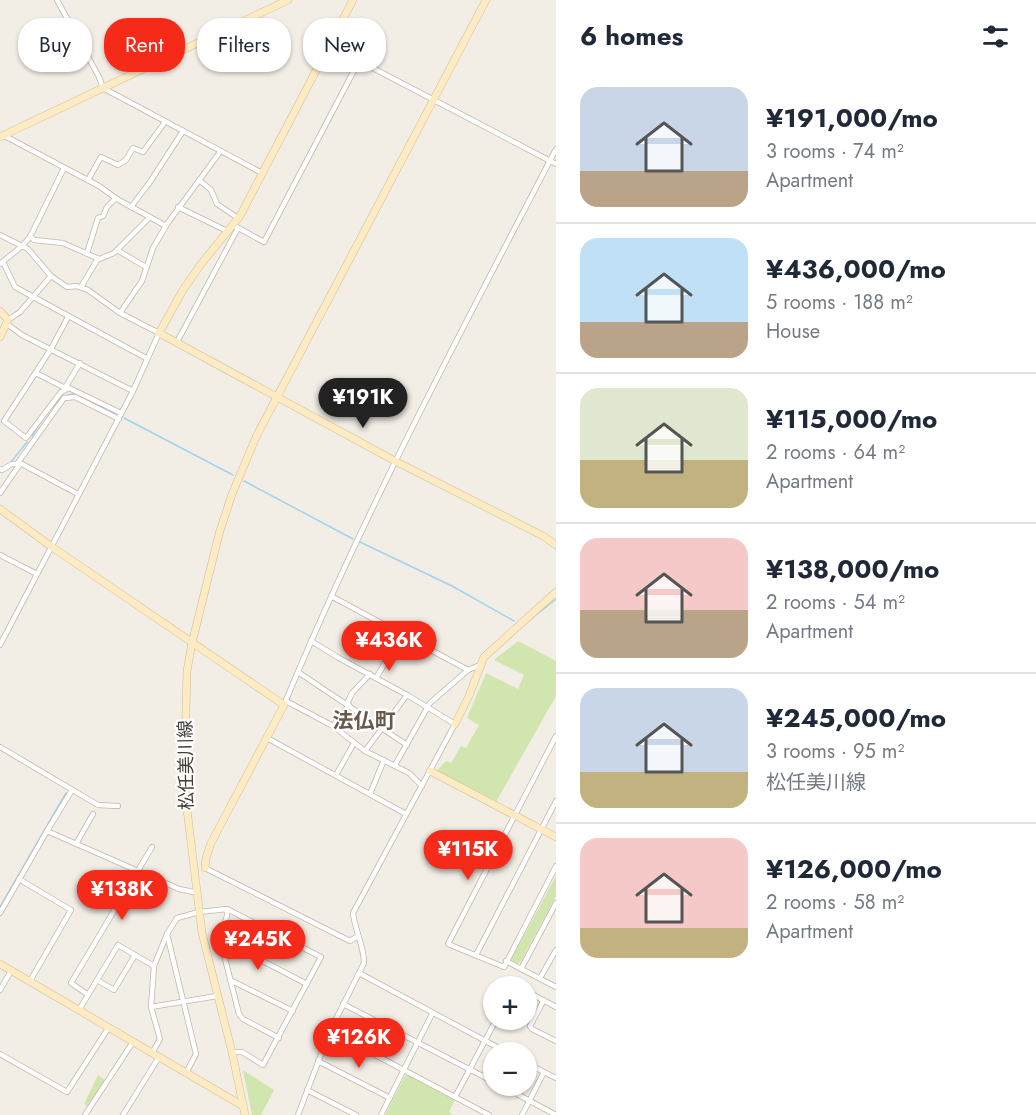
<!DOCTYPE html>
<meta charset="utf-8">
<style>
:root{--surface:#fff;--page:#f2f2f3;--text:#1f2937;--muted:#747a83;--line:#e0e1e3;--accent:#f62a18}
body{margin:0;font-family:Jost,"Noto Sans JP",sans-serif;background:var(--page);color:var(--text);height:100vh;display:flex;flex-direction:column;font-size:22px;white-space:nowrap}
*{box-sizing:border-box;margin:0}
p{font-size:20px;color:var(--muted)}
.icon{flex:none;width:33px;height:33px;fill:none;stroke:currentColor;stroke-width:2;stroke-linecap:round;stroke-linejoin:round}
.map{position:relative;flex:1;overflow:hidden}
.side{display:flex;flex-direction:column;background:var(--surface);width:480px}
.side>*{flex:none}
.hud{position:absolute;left:18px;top:18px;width:447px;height:54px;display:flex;gap:12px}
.tools{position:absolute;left:483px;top:976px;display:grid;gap:12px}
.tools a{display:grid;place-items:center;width:54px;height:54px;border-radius:50%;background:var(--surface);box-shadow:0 2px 4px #0004;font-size:30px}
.price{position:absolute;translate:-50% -51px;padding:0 14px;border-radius:21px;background:var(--accent);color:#fff;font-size:20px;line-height:39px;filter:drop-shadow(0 2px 3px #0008)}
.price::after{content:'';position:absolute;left:50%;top:36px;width:18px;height:14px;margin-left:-9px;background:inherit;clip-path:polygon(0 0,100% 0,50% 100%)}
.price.on{background:#222;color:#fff}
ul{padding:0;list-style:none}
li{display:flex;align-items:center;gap:18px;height:150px;padding:0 24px}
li+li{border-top:2px solid var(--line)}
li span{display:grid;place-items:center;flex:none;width:168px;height:120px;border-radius:18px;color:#555}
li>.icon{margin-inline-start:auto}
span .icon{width:72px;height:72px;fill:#fffc;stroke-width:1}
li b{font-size:26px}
h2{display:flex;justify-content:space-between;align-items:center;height:72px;padding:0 24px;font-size:26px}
.tag{padding:0 21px;border-radius:24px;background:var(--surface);box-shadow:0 2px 4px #0004;font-size:21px;line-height:54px}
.tag.on{background:var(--accent);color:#fff}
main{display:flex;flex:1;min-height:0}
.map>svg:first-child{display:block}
.green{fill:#d0e6ae}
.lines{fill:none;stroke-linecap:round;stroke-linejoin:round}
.stream{stroke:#a1d4ee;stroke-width:1.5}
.street-casing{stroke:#c0b7ab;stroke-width:6}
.secondary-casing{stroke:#d2bd95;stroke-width:8}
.street{stroke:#fff;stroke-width:4.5}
.secondary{stroke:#fdebc3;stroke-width:7}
.labels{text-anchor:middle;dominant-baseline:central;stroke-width:4.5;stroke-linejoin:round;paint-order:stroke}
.street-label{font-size:18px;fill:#443d35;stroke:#fff}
.quarter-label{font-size:21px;font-weight:bold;fill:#675a4c;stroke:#fff}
</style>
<main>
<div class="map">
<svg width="556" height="1115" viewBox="0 0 556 1115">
<rect width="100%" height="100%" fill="#f2ede5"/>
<g class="green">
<polygon points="518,641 556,661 556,696 496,802 437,771 446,761 451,763 461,746 466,748 479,725 467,718 486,673 518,689 524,675 494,660"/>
<polygon points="556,876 556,896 521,961 517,964 510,961"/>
<polygon points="243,1070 274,1090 261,1115 252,1115"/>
<polygon points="98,1075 105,1080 88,1107 84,1104"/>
<polygon points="408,1075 455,1099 449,1112 453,1115 385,1115 405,1076"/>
</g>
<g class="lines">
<g class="stream">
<polyline points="88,400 115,413"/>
<polyline points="124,418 233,475"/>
<path d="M32,436C42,421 55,392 76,394"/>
<polyline points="11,462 27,442"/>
<polyline points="244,481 353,539"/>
<polyline points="360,542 452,586 514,621"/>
<polyline points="526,623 556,599"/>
<polyline points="0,907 66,793"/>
</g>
<g class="street-casing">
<g id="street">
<polyline points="57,0 99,77 103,88 262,173"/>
<polyline points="329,45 556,164"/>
<polyline points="3,135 99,186 117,199 166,226"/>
<polyline points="88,180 101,157 118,165 126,160 133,148 143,152 165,122"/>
<polyline points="199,180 211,190 217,204 238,218"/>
<polyline points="131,207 150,182 183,131"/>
<polyline points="178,207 227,231"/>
<polyline points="233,225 264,242 359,61"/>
<polyline points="0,235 28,249 51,276 67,287 77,286 88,290 120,313 159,333 133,391 0,645"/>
<polyline points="30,236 34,240 63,243 99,259"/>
<polyline points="117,250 146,267"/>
<polyline points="87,253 98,218 103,216 107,207 116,198"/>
<polyline points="3,262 15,287 146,358"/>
<polyline points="0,264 22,246 30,237 64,168"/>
<polyline points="81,287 97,260 114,253 149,218"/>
<polyline points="120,313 142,281 153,248 167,224 220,152"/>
<polyline points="68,317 51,349 4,421 26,438 61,392 69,388 121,413"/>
<polyline points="8,320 20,312 51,276"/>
<polyline points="7,324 22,335 133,391"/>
<polyline points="177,342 238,228"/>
<polyline points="36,373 65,388 80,363"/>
<polyline points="17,464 64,398 75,397 119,419"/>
<polyline points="0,469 2,470 12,464 22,464 78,494"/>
<polyline points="0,493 20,464"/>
<polyline points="0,555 37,574"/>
<polyline points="331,596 468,670"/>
<polyline points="298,672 407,745"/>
<polyline points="376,678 403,633"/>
<polyline points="286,701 333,726 365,751 409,773 422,786"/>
<polyline points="347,704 352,693 370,674"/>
<path d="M284,705C363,514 461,332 556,149"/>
<polyline points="333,726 349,705"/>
<polyline points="556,736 448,944 504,967 556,866"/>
<polyline points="267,738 406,814"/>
<polyline points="0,747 98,805 118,806"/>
<polyline points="365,751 407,695"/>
<polyline points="395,765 430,703 468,670 480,665"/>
<polyline points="336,775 354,743"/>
<polyline points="370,794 384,760"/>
<polyline points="47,831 72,790"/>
<polyline points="76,844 93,814"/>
<polyline points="205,868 350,941 358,936"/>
<polyline points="19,879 71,910 30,981"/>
<polyline points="227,909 227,916 220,939 239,1014 243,1019 279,1038"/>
<polyline points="0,913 47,831 179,889 198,893"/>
<polyline points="167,934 196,1054 186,1073"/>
<polyline points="220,939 307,984"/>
<polyline points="476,955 556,801"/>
<polyline points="506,961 556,987"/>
<polyline points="521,969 556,903"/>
<polyline points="359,973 508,1053"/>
<polyline points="540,978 556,950"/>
<polyline points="97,980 114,990 135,955"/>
<polyline points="230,980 293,1011"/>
<polyline points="513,987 514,985 518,987"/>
<polyline points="0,990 11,971"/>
<polyline points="526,991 556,1007"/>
<polyline points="87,994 71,983 152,847"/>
<polyline points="544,1000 530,1026 532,1029 556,1041"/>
<polyline points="343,1004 494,1082"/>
<polyline points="151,1007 217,996"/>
<polyline points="79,1010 118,945 154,966"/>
<polyline points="330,1031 489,1115"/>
<polyline points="152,1053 160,1039 151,1007 154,966 167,934 177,918 199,912 227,909 321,957 263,1065 242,1052 232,1052"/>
<polyline points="0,1054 67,1092 109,1027"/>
<polyline points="318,1061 390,1098"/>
<polyline points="526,1063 556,1078"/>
<polyline points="502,1086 556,1115"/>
<polyline points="307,1090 356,1115"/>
<polyline points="455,1097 496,1020"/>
<polyline points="85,1115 133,1042"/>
<polyline points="123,1115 159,1057"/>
<path d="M298,1115L330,1031L364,963C364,946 355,931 353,913L455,724L407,695L339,658L311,641"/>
<polyline points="381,1115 432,1014"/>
<polyline points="522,1115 544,1072"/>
</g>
</g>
<g class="secondary-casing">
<g id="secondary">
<polyline points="353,0 240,216 201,264 183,290 159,333 395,461 543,536 556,545"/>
<polyline points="0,137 288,0"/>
<polyline points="0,311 8,320 0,337"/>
<polyline points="0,509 52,547 284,705 211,843 206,858 205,868"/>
<polyline points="455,724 469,696 484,657 556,592"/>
<polyline points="430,771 556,837"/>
<polyline points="0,964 243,1106"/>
<polyline points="245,1115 232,1052 202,933 184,785 187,671 192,643 219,534 232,494 257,435 486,0"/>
</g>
</g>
<use href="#street" class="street"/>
<use href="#secondary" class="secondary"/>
</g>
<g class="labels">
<g class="street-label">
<text transform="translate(186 765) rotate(-91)">松任美川線</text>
</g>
<g class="quarter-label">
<text x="364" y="721">法仏町</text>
</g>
</g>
</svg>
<div class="tools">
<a>+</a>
<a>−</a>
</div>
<b class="price on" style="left:363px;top:429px">¥191K</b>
<b class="price" style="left:389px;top:672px">¥436K</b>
<b class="price" style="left:468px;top:881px">¥115K</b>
<b class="price" style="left:122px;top:921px">¥138K</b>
<b class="price" style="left:258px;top:971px">¥245K</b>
<b class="price" style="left:359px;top:1069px">¥126K</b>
<div class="hud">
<a class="tag">Buy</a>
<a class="tag on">Rent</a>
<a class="tag">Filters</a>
<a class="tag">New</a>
</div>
</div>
<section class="side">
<h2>6 homes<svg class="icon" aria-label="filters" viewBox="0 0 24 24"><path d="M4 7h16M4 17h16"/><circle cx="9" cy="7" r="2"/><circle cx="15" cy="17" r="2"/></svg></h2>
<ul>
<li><span style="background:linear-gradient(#c9d6e8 70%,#b9a48a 0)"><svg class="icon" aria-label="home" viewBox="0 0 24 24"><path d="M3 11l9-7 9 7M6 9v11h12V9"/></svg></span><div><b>¥191,000/mo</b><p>3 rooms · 74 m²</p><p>Apartment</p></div></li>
<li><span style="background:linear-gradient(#bfe0f5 70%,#b9a48a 0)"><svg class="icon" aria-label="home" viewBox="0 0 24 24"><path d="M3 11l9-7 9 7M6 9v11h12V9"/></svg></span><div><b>¥436,000/mo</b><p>5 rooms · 188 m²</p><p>House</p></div></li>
<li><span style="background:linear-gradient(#dfe7d0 60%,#c2b280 0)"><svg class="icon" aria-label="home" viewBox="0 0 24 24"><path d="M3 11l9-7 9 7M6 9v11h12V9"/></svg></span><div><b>¥115,000/mo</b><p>2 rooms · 64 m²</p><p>Apartment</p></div></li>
<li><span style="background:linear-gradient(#f6c9c9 60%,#b9a48a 0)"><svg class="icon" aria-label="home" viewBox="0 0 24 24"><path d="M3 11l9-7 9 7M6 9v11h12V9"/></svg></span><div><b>¥138,000/mo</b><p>2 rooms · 54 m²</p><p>Apartment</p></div></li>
<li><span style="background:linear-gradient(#c9d6e8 70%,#c2b280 0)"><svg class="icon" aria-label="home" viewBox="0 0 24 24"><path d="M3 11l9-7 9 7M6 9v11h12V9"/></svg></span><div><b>¥245,000/mo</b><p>3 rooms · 95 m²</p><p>松任美川線</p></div></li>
<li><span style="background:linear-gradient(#f6c9c9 75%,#c2b280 0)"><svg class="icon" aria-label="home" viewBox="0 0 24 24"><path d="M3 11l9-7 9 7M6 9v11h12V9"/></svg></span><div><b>¥126,000/mo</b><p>2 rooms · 58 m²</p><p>Apartment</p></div></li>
</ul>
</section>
</main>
